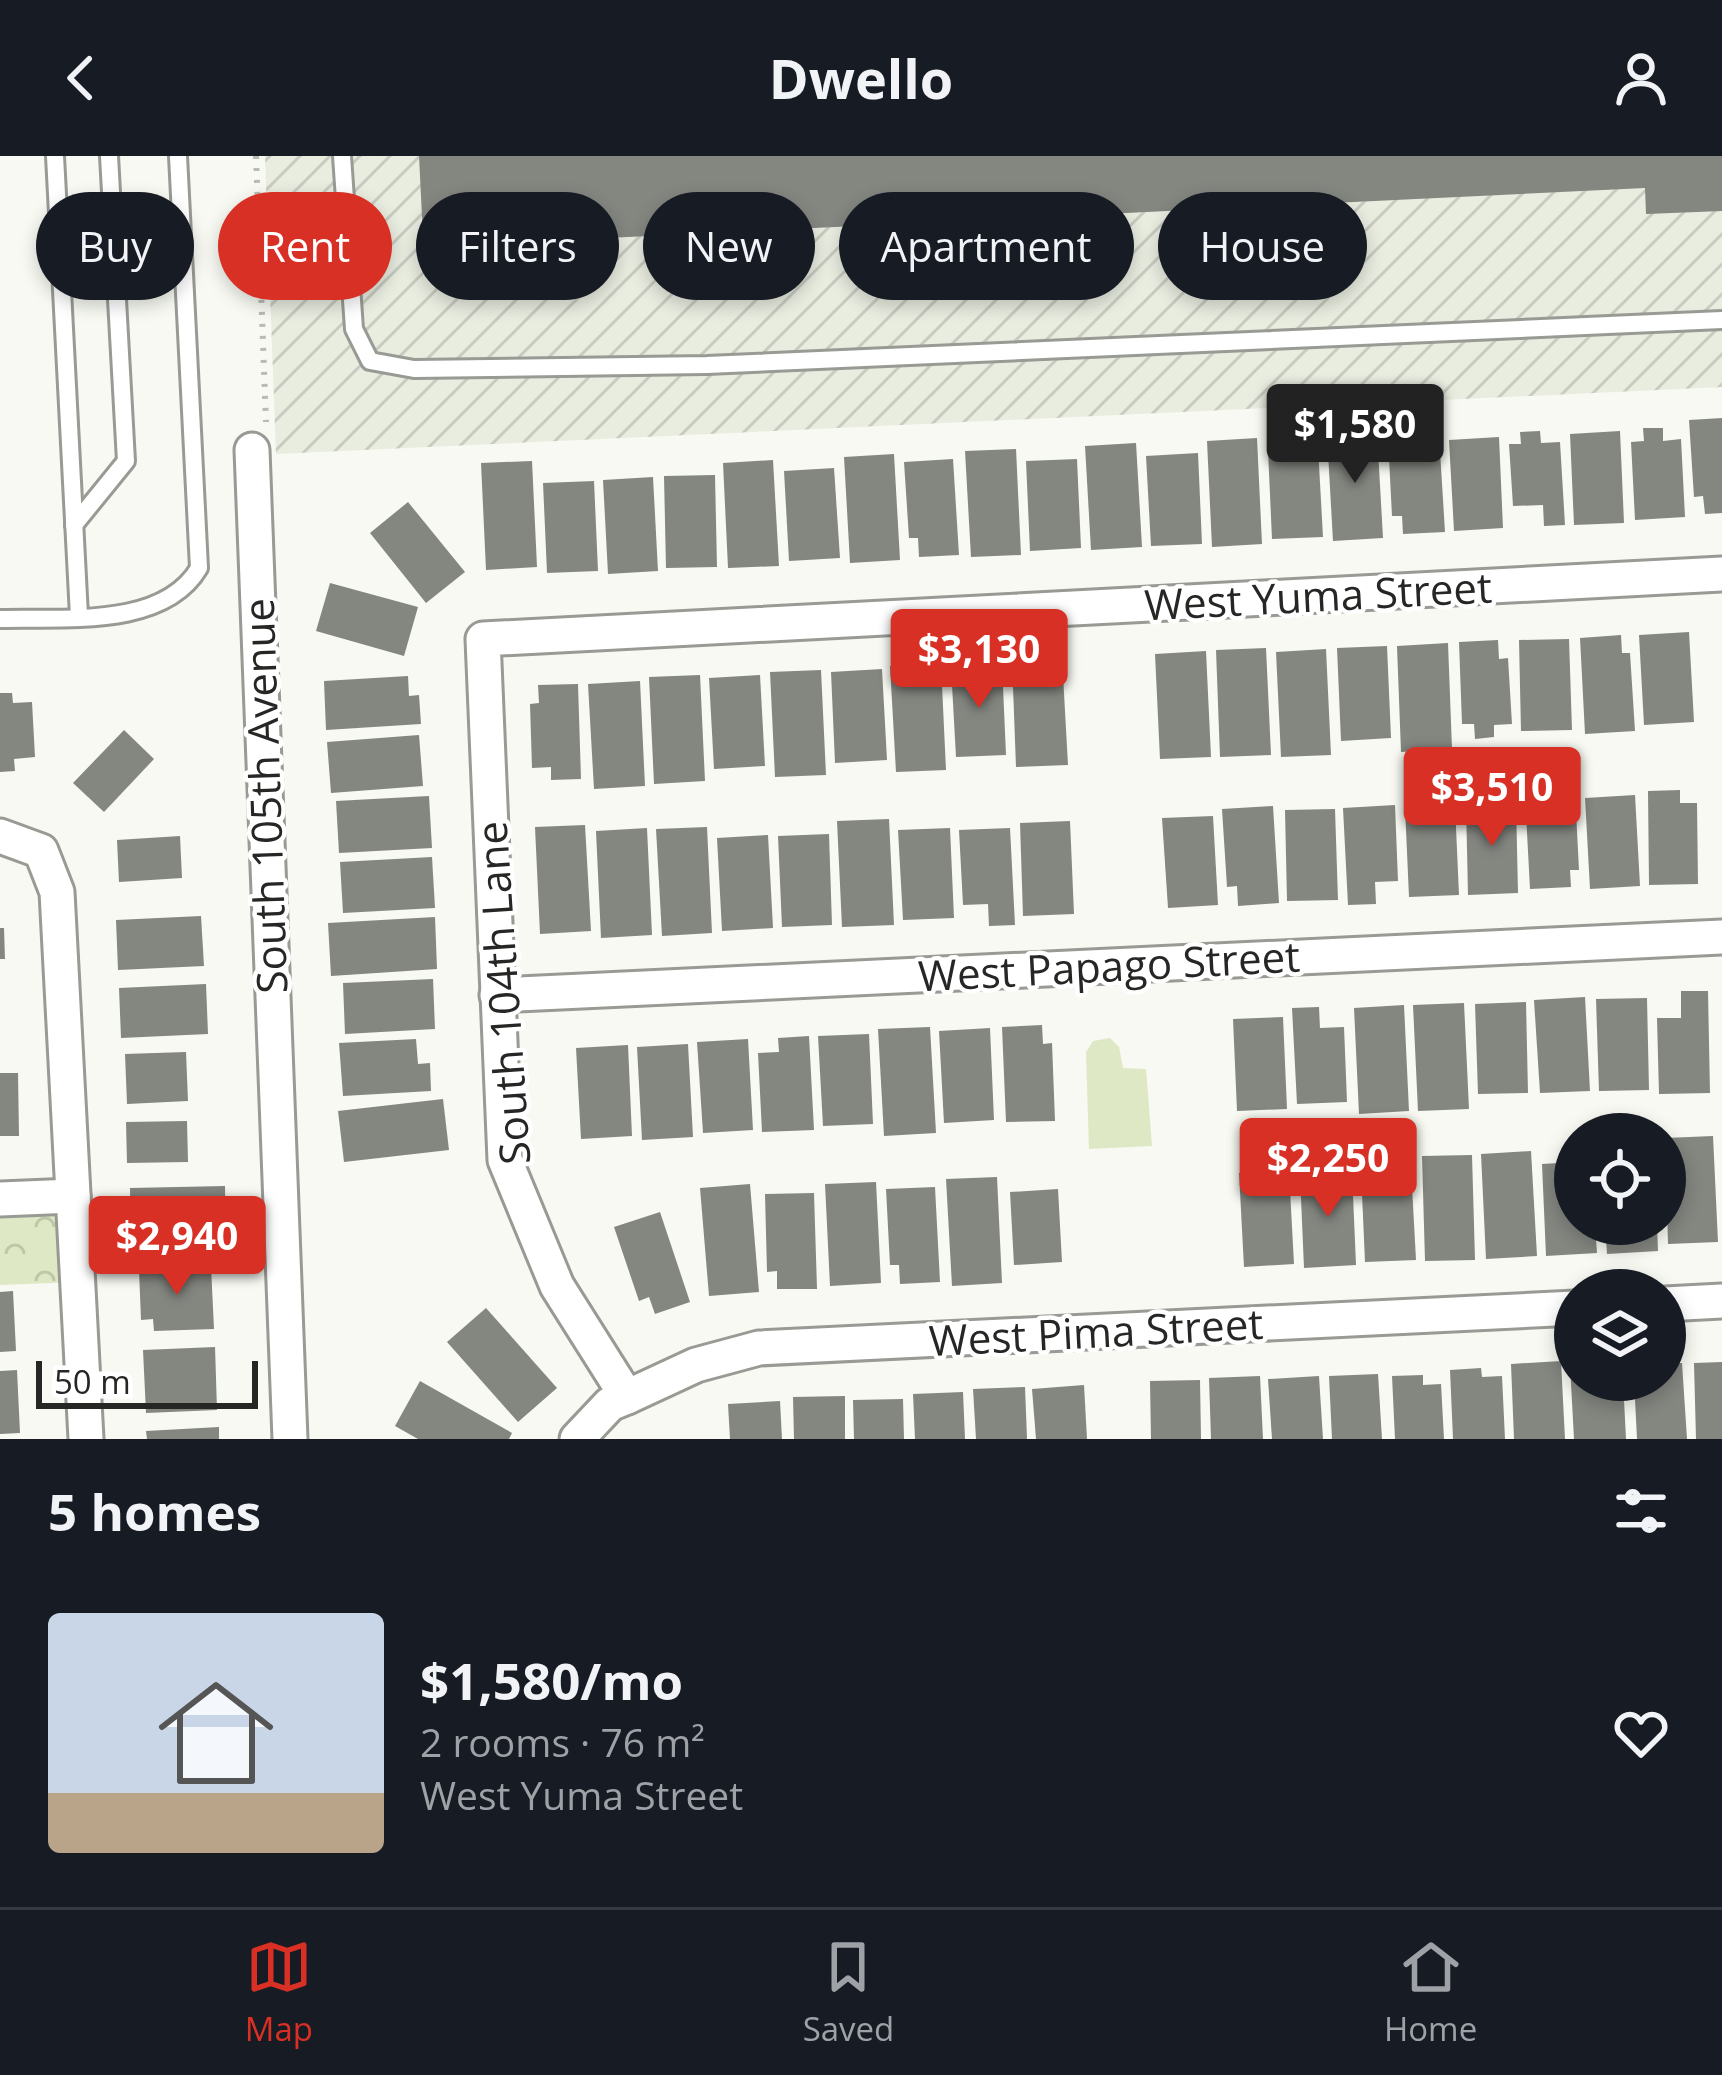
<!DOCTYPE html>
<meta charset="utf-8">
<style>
:root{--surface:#171b24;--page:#242831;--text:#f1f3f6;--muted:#9ea1a6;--line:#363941;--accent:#d93025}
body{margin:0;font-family:"Open Sans",sans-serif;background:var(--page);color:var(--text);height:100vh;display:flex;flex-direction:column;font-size:45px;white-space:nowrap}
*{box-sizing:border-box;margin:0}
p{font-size:39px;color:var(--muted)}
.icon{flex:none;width:66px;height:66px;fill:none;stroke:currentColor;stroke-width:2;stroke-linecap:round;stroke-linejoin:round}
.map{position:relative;height:1283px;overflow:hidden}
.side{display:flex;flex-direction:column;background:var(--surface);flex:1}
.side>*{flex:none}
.hud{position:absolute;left:36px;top:36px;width:1650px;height:108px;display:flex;gap:24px}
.fabs{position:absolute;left:1554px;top:957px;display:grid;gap:24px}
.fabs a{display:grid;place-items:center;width:132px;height:132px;border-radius:50%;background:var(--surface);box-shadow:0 6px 18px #0003;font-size:60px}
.scale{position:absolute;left:36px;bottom:30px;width:222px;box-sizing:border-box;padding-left:12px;border:6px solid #262724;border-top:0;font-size:33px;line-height:42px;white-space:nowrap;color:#262724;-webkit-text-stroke:9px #fff;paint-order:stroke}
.price{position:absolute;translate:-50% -102px;padding:0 27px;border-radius:12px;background:var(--accent);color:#fff;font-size:39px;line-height:78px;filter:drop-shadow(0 3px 6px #0008)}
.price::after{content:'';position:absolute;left:50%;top:72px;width:36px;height:27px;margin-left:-18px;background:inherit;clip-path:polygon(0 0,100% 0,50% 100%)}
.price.on{background:#222;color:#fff}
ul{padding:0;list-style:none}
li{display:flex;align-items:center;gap:36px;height:300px;padding:0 48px}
li span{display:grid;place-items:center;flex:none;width:336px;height:240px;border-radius:12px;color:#555}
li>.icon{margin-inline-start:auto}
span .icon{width:144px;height:144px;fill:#fffc;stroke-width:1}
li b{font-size:51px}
h2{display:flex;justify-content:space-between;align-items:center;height:144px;padding:0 48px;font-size:51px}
.tag{padding:0 42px;border-radius:54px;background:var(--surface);box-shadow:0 6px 18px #0003;font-size:42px;line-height:108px}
.tag.on{background:var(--accent);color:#fff}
header{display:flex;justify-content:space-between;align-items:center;height:156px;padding:0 48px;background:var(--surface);font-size:54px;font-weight:700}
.tab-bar{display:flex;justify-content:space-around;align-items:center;height:168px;border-top:3px solid var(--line);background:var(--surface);font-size:33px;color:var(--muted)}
.tab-bar a{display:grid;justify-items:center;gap:6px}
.tab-bar .on{color:var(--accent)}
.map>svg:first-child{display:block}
.industrial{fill:url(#industrial-furrows)}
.park{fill:url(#park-crowns)}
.pitch{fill:#dee8c5}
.building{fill:#848680}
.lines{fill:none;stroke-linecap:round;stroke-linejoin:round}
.lane-casing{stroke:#989a94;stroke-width:22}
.street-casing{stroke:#989a94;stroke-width:39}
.path{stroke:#b8bab4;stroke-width:6;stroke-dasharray:3 9;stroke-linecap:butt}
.lane{stroke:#fff;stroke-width:16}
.street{stroke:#fff;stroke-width:33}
.labels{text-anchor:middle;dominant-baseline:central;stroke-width:9;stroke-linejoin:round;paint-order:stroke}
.street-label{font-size:42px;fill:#262724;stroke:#fff}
</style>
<header><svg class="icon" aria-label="back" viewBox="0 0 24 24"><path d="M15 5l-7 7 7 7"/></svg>Dwello<svg class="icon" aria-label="person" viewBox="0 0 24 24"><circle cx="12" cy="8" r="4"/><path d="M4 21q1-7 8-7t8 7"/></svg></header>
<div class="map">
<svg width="1722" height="1283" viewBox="0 0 1722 1283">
<defs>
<pattern id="industrial-furrows" width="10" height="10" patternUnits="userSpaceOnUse" patternTransform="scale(3)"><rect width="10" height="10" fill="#e9ede0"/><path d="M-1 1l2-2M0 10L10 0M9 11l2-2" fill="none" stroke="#c8cbc0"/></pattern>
<pattern id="park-crowns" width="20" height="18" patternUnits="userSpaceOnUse" patternTransform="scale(3)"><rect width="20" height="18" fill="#dee8c5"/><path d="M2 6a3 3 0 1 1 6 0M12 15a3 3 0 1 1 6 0" fill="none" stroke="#bec7a9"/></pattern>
</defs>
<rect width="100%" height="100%" fill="#f7f9f2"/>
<polygon class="industrial" points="265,0 1722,0 1722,231 276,298"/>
<polygon class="park" points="73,1040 78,1126 0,1129 0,1043"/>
<polygon class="pitch" points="1110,882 1119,891 1123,912 1146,913 1152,990 1089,993 1086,896 1093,885"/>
<g class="building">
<polygon points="419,0 1722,0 1722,55 1646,58 1645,32 523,86 525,116 425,121"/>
<polygon points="1722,262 1722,357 1705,358 1703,340 1694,341 1689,264"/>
<polygon points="1643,272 1663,272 1663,285 1681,283 1685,361 1635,364 1631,286 1644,285"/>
<polygon points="1540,275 1541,287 1560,286 1565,369 1544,370 1543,349 1513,350 1509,288 1521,288 1520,276"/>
<polygon points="1620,275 1624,367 1574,369 1570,278"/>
<polygon points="1377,276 1383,382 1333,385 1327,279"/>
<polygon points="1499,281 1503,372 1454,375 1449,284"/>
<polygon points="1257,282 1262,388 1212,391 1207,285"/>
<polygon points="1427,282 1428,295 1440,295 1445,376 1403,378 1402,360 1392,360 1388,283"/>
<polygon points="1136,287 1142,391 1091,394 1085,290"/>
<polygon points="1318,291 1323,381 1272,383 1268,294"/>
<polygon points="1016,293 1021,399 971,401 965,295"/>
<polygon points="1198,297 1202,388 1151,390 1146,300"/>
<polygon points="894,298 900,404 850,407 844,301"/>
<polygon points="953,303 959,399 919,401 918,382 909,382 904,306"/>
<polygon points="1077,303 1081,392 1030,395 1026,305"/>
<polygon points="773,304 779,410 728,412 723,307"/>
<polygon points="532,305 537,411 486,414 481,307"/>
<polygon points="834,312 840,402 789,405 784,315"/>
<polygon points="715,319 717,411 666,412 664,320"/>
<polygon points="653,321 658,415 608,418 603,324"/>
<polygon points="594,325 598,415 547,417 543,327"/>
<polygon points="408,346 465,416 426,447 370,377"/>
<polygon points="330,427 418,451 404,500 316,475"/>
<polygon points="1689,476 1694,566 1644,569 1639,479"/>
<polygon points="1621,479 1622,497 1630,497 1635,575 1585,578 1580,482"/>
<polygon points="1569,483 1572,574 1521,575 1519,484"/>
<polygon points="1498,484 1499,503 1508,502 1512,568 1494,569 1494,581 1475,583 1474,568 1462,568 1459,486"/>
<polygon points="1448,487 1452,593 1401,596 1397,490"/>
<polygon points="1387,490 1391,582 1341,585 1337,492"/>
<polygon points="1266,492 1271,599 1220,601 1216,494"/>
<polygon points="1326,493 1331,599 1281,601 1276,496"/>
<polygon points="1206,495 1211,601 1160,603 1155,498"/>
<polygon points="1062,501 1068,609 1016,611 1012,504"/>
<polygon points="941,508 946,614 896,616 890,510"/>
<polygon points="1002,508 1006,599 956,601 951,511"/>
<polygon points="882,513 887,604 835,607 831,516"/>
<polygon points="821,514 826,619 775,621 770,516"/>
<polygon points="700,519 705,625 654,628 649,521"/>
<polygon points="760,519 765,610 714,613 709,522"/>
<polygon points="408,520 409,540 419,539 421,568 326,574 324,525"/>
<polygon points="640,525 645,630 594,633 588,528"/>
<polygon points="578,528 581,623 551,624 551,611 532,612 530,548 539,547 538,529"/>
<polygon points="0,537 12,537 13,547 32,546 35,601 14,603 15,615 0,616"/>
<polygon points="124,574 154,603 104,656 73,627"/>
<polygon points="419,579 423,630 331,637 327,586"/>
<polygon points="1680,634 1680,647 1697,647 1698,728 1649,729 1648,635"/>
<polygon points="1575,636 1579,714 1570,714 1571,731 1530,733 1525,639"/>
<polygon points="1635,639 1640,730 1590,733 1585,642"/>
<polygon points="429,640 432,692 339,697 336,645"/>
<polygon points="1516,647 1518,737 1468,739 1466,648"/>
<polygon points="1395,649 1398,725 1375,726 1376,748 1348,749 1343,652"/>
<polygon points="1455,649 1459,739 1409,741 1405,651"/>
<polygon points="1273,650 1279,747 1238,750 1237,730 1227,731 1222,653"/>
<polygon points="1335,653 1338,744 1287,745 1285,654"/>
<polygon points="1213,660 1218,749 1168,752 1162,662"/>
<polygon points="889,663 894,769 842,771 837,665"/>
<polygon points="1070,665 1074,758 1023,760 1020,667"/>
<polygon points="585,669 591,775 540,778 535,671"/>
<polygon points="707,671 712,777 662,780 656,673"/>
<polygon points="647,672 652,779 601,782 596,675"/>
<polygon points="950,672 954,762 903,764 898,674"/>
<polygon points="1010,672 1015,769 989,770 988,748 963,749 959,674"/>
<polygon points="829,678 832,769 782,771 778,680"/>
<polygon points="768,679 773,772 722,775 717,682"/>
<polygon points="180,680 182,722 119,726 117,684"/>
<polygon points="432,701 435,752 343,757 340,706"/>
<polygon points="201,760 204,810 118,814 116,764"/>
<polygon points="435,761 437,813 331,820 328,767"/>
<polygon points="0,772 4,772 5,803 0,803"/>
<polygon points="433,823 435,873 345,878 343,827"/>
<polygon points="206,828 208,878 121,882 119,832"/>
<polygon points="1681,835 1708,835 1710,937 1659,938 1657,862 1681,862"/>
<polygon points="1585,841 1590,935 1540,937 1534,844"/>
<polygon points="1647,842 1649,934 1599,935 1596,843"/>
<polygon points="1526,846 1528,937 1478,938 1475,848"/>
<polygon points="1464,847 1469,953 1418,955 1413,849"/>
<polygon points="1404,849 1409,955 1359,958 1354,852"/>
<polygon points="1319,851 1320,872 1344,871 1347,946 1297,948 1292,852"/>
<polygon points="1283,861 1287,953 1237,955 1233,863"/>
<polygon points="1042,869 1043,888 1052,887 1055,965 1006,966 1002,871"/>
<polygon points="930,871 936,977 884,980 878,873"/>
<polygon points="990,872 994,964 944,967 939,875"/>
<polygon points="869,878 873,968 823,970 818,880"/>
<polygon points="809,880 814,974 762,976 758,897 779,896 778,882"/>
<polygon points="416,883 418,908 430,907 431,935 343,940 339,887"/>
<polygon points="748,883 753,974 703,977 697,886"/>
<polygon points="688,888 693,981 642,984 637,891"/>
<polygon points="628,889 632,980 581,983 576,892"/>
<polygon points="186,896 188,945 127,948 125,898"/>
<polygon points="0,917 18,917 19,980 0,980"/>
<polygon points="443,943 449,994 344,1006 338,955"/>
<polygon points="187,965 188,1006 127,1007 126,966"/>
<polygon points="1713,980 1718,1086 1668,1088 1665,982"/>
<polygon points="1531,995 1537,1100 1486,1103 1481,998"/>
<polygon points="1472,999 1475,1104 1425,1105 1422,1000"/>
<polygon points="1575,1006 1575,1068 1595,1068 1597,1097 1546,1100 1542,1008"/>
<polygon points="1411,1012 1416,1104 1365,1106 1361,1015"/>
<polygon points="1289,1015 1294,1108 1244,1111 1239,1017"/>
<polygon points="1352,1016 1356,1109 1304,1112 1300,1019"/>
<polygon points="997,1021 1002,1127 952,1130 946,1023"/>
<polygon points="876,1026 881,1127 830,1130 825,1028"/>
<polygon points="750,1028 759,1136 709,1140 700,1032"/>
<polygon points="225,1030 226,1092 131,1094 130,1032"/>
<polygon points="935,1031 940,1126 900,1128 899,1109 890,1109 886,1033"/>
<polygon points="1058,1033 1062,1106 1014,1109 1010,1036"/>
<polygon points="814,1037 817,1133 777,1133 777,1115 767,1116 765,1038"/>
<polygon points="660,1056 690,1146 655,1158 649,1141 639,1145 614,1071"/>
<polygon points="1605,1068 1657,1068 1658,1095 1607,1098"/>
<polygon points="211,1110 214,1173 154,1175 153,1163 141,1164 139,1114"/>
<polygon points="13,1135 16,1195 0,1196 0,1136"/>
<polygon points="486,1152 557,1232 518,1266 447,1186"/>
<polygon points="215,1191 217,1254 146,1257 143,1194"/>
<polygon points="1561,1205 1565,1283 1514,1283 1511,1208"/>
<polygon points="1722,1206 1722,1283 1696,1283 1694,1207"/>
<polygon points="1665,1207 1682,1207 1687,1283 1637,1283 1634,1224 1665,1224"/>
<polygon points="1575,1208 1575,1224 1623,1224 1626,1283 1574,1283 1570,1209"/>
<polygon points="1481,1212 1482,1221 1502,1220 1505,1283 1453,1283 1450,1214"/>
<polygon points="17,1214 20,1277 0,1278 0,1215"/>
<polygon points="1378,1218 1382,1283 1332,1283 1329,1220"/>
<polygon points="1423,1219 1423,1229 1441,1228 1444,1283 1395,1283 1392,1220"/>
<polygon points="1260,1220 1263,1283 1211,1283 1209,1222"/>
<polygon points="1319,1220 1323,1283 1272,1283 1268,1223"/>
<polygon points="1200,1224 1201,1283 1151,1283 1150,1225"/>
<polygon points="420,1225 512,1277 509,1283 418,1283 395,1270"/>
<polygon points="1084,1229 1087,1283 1036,1283 1032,1233"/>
<polygon points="1025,1231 1027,1283 976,1283 973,1233"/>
<polygon points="963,1236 965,1283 915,1283 913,1238"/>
<polygon points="845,1240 845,1283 794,1283 793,1241"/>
<polygon points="903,1243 904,1283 854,1283 853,1244"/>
<polygon points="780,1245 782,1283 730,1283 728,1248"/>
<polygon points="219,1271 219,1283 147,1283 146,1275"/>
</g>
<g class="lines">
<g class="lane-casing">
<g id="lane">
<polyline points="55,0 79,460"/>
<polyline points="342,0 354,173 370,205 414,213 707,209 1722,164"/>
<polyline points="74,369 126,305 109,0"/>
<path d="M0,463C63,461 163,473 199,412L178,0"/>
</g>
</g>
<g class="street-casing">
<g id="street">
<polyline points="252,294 290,1283"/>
<polyline points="0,680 41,695 57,736 86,1283"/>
<polyline points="497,839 1722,781"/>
<polyline points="0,1043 73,1040"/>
<polyline points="1665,1148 1722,1145"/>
<polyline points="627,1241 696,1209 759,1192 1575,1152"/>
<polyline points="577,1283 610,1248 627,1241 557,1130 505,1004 483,483 1722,418"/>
</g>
</g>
<polyline class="path" points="256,0 266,266"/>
<use href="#lane" class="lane"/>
<use href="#street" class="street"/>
</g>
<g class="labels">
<g class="street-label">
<text transform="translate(1318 439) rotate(-3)">West Yuma Street</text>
<text transform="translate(264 640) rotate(-92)">South 105th Avenue</text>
<text transform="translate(1109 809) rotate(-3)">West Papago Street</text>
<text transform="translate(502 837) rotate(-94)">South 104th Lane</text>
<text transform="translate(1096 1175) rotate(-3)">West Pima Street</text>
</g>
</g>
</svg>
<div class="fabs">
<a><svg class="icon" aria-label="locate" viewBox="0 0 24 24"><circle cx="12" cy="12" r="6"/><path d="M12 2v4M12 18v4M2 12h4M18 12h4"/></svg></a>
<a><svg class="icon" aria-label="layers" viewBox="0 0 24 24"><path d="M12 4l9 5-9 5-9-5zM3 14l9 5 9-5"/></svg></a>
</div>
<div class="scale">50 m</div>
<b class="price on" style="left:1355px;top:330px">$1,580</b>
<b class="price" style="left:979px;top:555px">$3,130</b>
<b class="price" style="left:1492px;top:693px">$3,510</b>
<b class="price" style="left:1328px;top:1064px">$2,250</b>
<b class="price" style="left:177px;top:1142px">$2,940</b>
<div class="hud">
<a class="tag">Buy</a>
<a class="tag on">Rent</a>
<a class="tag">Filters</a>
<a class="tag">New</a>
<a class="tag">Apartment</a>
<a class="tag">House</a>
</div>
</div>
<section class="side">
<h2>5 homes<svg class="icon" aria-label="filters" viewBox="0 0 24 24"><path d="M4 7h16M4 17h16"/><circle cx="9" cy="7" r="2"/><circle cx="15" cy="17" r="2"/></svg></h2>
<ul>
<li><span style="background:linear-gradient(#c9d6e8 75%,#b9a48a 0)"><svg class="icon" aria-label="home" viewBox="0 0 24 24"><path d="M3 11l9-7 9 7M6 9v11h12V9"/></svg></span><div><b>$1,580/mo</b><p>2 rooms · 76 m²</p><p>West Yuma Street</p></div><svg class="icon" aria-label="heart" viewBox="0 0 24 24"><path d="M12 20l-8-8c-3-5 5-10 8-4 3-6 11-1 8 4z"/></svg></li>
</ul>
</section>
<nav class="tab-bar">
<a class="on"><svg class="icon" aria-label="map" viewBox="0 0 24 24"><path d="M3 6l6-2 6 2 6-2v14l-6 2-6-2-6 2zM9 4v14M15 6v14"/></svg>Map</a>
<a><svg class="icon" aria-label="saved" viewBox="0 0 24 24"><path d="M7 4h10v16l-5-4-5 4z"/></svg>Saved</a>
<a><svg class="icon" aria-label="home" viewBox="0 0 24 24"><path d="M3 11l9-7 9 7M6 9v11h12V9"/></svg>Home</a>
</nav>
